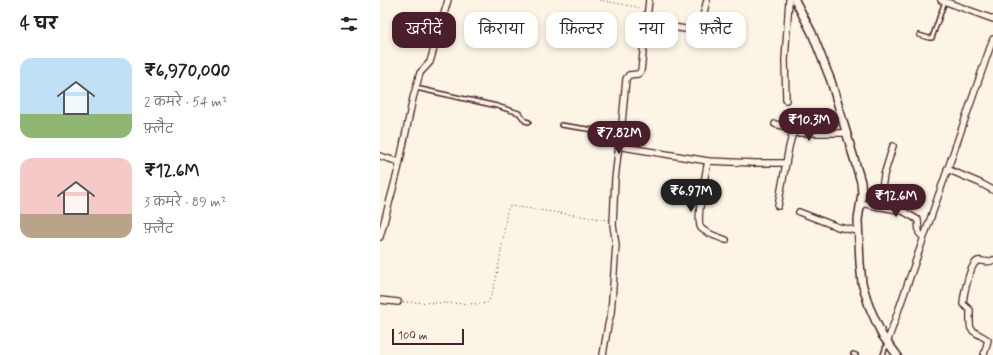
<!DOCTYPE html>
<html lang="hi">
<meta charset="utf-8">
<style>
:root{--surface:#fff;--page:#f2f2f2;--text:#222;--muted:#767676;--accent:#4a1f2b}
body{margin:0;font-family:Mynerve,"Playpen Sans Deva",sans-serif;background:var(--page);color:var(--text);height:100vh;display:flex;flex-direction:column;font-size:15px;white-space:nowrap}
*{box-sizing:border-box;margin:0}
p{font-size:13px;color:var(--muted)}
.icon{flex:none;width:22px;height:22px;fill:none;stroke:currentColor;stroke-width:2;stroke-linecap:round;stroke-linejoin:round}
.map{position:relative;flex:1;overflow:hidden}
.sheet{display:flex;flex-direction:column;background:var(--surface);width:380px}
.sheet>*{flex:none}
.banner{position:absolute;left:12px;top:12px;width:380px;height:36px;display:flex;gap:8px}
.scale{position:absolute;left:12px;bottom:10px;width:72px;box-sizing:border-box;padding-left:4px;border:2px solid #4a1f2b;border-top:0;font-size:11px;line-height:14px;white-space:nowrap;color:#4a1f2b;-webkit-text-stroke:3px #fcf5e5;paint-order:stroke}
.price{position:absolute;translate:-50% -34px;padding:0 9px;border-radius:14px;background:var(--accent);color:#fff;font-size:13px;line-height:26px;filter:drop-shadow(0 1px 2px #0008)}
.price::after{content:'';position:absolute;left:50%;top:24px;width:12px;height:9px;margin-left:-6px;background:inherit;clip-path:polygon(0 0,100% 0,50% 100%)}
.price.current{background:#222;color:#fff}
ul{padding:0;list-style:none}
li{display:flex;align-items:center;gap:12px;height:100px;padding:0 20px}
li span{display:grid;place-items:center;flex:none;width:112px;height:80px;border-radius:12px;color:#555}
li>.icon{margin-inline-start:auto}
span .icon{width:48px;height:48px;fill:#fffc;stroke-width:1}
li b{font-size:17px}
h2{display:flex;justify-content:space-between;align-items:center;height:48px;padding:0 20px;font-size:17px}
.chip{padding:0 14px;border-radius:12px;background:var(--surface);box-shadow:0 2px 6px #0003;font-size:14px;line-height:36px}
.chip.current{background:var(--accent);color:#fff}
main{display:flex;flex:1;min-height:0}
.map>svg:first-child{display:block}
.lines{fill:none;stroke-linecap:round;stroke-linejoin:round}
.service-casing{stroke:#4a1f2b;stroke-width:6}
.minor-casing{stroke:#4a1f2b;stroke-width:8}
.tertiary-casing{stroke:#4a1f2b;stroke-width:10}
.path{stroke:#4a1f2b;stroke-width:1;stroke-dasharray:1 3;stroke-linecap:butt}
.service{stroke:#fcf5e5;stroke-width:3}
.minor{stroke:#fcf5e5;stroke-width:5.5}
.tertiary{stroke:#fcf5e5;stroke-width:7}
</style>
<main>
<section class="sheet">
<h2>4 घर<svg class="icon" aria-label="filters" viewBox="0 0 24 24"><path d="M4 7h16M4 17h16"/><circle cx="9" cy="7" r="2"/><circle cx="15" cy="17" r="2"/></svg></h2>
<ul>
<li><span style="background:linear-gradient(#bfe0f5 70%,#8fb573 0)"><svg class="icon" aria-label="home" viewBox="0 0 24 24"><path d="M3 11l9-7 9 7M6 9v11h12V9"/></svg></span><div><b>₹6,970,000</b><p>2 कमरे · 54 m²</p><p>फ़्लैट</p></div></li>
<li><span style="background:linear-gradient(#f6c9c9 70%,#b9a48a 0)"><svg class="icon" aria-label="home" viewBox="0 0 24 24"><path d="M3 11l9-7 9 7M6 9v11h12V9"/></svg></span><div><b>₹12.6M</b><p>3 कमरे · 89 m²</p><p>फ़्लैट</p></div></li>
</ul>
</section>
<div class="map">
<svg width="613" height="355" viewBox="0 0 613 355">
<rect width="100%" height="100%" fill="#fcf5e5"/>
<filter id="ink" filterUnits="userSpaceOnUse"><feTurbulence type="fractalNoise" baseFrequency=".025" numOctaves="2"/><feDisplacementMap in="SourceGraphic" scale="8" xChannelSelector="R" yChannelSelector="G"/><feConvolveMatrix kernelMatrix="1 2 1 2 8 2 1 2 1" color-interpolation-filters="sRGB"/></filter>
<g filter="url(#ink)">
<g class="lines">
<g class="service-casing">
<g id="service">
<polyline points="539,35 549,38 552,38 565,1"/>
<polyline points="36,88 117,106 139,113 145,121 149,122"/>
<polyline points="181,125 240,134"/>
<polyline points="473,354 476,355"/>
<polyline points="503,355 507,343"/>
</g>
</g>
<g class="minor-casing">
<g id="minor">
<polyline points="269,0 261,71 258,74 249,75 246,79 240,145 243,147 328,161 374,163 406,163"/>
<polyline points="561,0 613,19"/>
<polyline points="267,23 318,31 320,28 327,0"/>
<polyline points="406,100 405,60 409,0"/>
<polyline points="395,124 407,127 415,133 467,133"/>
<polyline points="0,156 19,162"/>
<path d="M328,161C326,173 315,220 321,228C326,234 339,237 346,240"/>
<polyline points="567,169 600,183 613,190"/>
<polyline points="480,203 523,211 538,220 539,233 543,237"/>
<polyline points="398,206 409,147 413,132"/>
<polyline points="499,207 504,175 513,146"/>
<polyline points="419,212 458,227 478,231"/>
<polyline points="0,237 18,170 33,98 40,73 50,62 68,0"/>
<polyline points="0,300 18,302"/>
<polyline points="507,343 613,39"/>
<polyline points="223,355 228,325 231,313 236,245 233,225 235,179 239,144"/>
<path d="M604,355L608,340C588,327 590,335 590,310L583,304V302C584,294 590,263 598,261C603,260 608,264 613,260"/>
</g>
</g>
<g class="tertiary-casing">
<polyline id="tertiary" points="415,0 432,33 451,81 481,182 482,193 478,220 480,263 482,283 489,306 502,335 517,355"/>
</g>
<g class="path">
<polyline points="219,0 262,8"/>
<path d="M23,302L100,304L107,303C117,293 124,229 127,211L129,207L131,206L229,220"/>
</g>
<use href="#service" class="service"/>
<use href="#minor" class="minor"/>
<use href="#tertiary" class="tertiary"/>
</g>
</g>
</svg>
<div class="scale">100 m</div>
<b class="price" style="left:429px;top:142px">₹10.3M</b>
<b class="price" style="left:239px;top:155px">₹7.82M</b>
<b class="price current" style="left:311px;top:213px">₹6.97M</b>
<b class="price" style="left:516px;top:218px">₹12.6M</b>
<div class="banner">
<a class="chip current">खरीदें</a>
<a class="chip">किराया</a>
<a class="chip">फ़िल्टर</a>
<a class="chip">नया</a>
<a class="chip">फ़्लैट</a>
</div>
</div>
</main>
